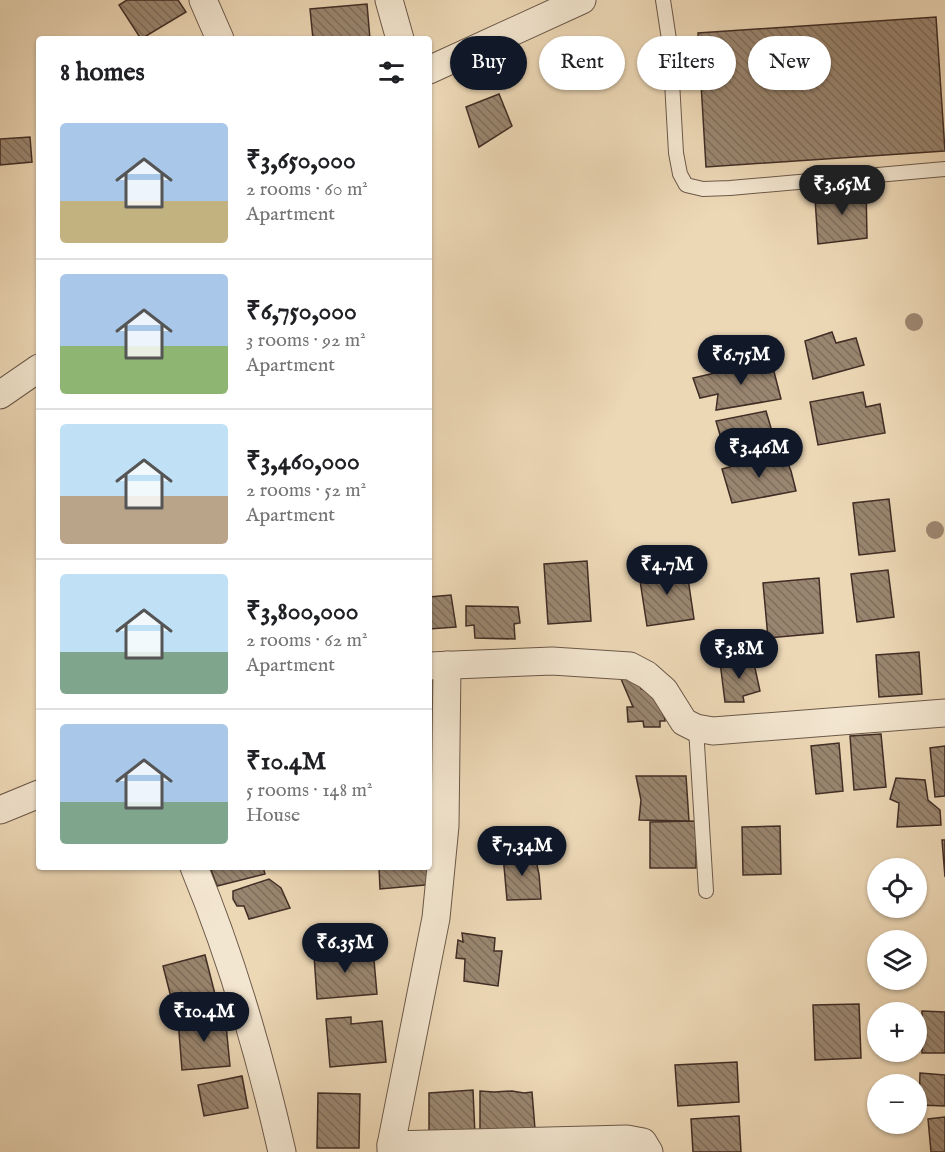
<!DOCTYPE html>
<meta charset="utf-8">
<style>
:root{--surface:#fff;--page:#f6f6f6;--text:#202124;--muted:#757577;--line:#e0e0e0;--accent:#111827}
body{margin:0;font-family:"IM FELL English",serif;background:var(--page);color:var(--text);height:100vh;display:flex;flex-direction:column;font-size:22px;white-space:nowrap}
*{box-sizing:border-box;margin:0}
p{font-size:20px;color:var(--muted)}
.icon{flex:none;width:33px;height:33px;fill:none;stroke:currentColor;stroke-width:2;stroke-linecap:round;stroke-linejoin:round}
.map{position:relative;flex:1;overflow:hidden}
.side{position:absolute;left:36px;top:36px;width:396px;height:834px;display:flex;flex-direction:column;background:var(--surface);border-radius:6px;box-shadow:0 2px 4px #0004}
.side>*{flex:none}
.hud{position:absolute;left:450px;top:36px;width:405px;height:54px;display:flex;gap:12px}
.buttons{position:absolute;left:867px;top:858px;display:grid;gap:12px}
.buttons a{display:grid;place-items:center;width:60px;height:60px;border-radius:50%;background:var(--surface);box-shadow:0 2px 4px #0004;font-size:30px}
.price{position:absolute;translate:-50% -51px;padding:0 14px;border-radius:21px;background:var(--accent);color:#fff;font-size:20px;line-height:39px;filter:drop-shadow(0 2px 3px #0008)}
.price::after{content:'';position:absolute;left:50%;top:36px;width:18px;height:14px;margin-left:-9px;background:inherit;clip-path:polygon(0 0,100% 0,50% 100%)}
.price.on{background:#222;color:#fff}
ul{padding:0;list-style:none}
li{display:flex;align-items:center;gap:18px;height:150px;padding:0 24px}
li+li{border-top:2px solid var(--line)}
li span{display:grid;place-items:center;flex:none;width:168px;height:120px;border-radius:6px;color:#555}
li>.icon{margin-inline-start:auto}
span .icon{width:72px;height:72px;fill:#fffc;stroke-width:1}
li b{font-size:26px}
h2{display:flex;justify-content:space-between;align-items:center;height:72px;padding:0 24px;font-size:26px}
.chip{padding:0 21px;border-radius:27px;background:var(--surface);box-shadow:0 2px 4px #0004;font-size:21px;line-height:54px}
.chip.on{background:var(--accent);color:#fff}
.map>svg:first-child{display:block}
.building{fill:url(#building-back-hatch);stroke:#402d25;stroke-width:1.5}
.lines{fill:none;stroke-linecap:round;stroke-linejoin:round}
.service-casing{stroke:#6b5849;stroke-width:16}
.minor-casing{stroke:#6b5849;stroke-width:29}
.service{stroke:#f3e6d0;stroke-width:14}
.minor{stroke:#f3e6d0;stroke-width:27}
.tree{fill:#9e8973}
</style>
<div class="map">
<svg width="945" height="1152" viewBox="0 0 945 1152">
<defs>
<pattern id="building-back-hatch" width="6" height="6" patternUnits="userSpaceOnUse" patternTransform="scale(1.5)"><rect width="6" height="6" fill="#9a8670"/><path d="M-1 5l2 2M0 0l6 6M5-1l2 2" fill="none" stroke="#7f6e5c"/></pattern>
</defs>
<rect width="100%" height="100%" fill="#edd8b6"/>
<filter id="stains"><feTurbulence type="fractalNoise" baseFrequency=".00333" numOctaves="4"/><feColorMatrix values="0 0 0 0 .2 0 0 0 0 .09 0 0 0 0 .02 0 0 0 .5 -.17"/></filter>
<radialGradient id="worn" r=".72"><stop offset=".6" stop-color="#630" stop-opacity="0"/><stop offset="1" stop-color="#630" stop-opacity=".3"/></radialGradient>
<g class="building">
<polygon points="127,0 178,0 186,12 141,39 119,5"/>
<polygon points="367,4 370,39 313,39 310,9"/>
<polygon points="936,17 945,151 706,167 698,33"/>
<polygon points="499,94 512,126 479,147 466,107"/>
<polygon points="30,137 32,162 0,165 0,139"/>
<polygon points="866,186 867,238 818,244 815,198"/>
<polygon points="832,332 836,343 856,338 864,365 813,379 805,341"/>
<polygon points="771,360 781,399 716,410 718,394 700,398 693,378"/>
<polygon points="863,392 866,407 880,404 885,433 818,445 810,402"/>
<polygon points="766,411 776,445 727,459 716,421"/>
<polygon points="783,452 791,471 796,491 732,503 722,469"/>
<polygon points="889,499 895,551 859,555 853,503"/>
<polygon points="587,561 591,621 548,624 544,564"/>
<polygon points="686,565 694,619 647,626 639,574"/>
<polygon points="888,570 894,617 857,622 851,574"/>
<polygon points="819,578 823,633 768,638 763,583"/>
<polygon points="451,595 456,627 429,629 429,597"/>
<polygon points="466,606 518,607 520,623 514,624 515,639 475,638 474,625 466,626"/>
<polygon points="919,652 922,694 879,697 876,655"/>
<polygon points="753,659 760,691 743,696 744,702 725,702 720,662"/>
<polygon points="429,668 437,668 440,708 429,709"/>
<polygon points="640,677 641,689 661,693 665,721 660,721 660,727 644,727 643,721 628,722 627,707 633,707 621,679"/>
<polygon points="436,716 441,764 429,765 429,717"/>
<polygon points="881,734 886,787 854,790 850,736"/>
<polygon points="839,743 843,791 816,794 811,746"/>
<polygon points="945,746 945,796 935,797 930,748"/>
<polygon points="636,776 686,776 689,821 639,820 641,800"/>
<polygon points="896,778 925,780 928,800 940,810 941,825 897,827 899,803 890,799"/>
<polygon points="696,821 696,868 650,868 650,822"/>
<polygon points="780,826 781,874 743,875 742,827"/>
<polygon points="942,840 945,840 945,877"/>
<polygon points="429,842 431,842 436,884 380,889 379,867 429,867"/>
<polygon points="534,852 539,874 541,899 507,900 503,855"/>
<polygon points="210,867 263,867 265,874 217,886"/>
<polygon points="269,879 281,888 290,908 249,919 244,906 237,906 233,899 233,891"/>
<polygon points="462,933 495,938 494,951 502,951 498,986 464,981 465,959 456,958 458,940 463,942"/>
<polygon points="373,949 377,994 317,999 314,955"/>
<polygon points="205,955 216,998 174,1009 163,966"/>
<polygon points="859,1004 861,1058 815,1060 813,1005"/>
<polygon points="922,1011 945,1012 945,1053 922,1053"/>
<polygon points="225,1015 230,1066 182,1070 178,1020"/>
<polygon points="351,1017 351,1024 382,1021 386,1062 330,1067 326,1019"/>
<polygon points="737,1062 739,1102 678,1106 675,1065"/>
<polygon points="920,1073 945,1075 945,1106 919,1105"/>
<polygon points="242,1076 248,1108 204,1116 198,1085"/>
<polygon points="473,1090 475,1136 429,1136 429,1093"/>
<polygon points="480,1091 494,1092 512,1091 524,1093 532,1092 535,1129 480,1130"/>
<polygon points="318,1093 360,1094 359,1148 317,1148"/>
<polygon points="739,1116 741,1152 693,1152 691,1119"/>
<polygon points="945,1117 945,1152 931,1152 928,1119"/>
</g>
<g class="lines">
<g class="service-casing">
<g id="service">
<polyline points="663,0 670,46 676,153 680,174 686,185 703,189 730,188 945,169"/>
<polyline points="696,728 706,891"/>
</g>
</g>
<g class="minor-casing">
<g id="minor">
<polyline points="203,0 220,39"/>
<polyline points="389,0 400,39"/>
<polyline points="429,70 582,0"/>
<polyline points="0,395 39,368"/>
<polyline points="429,666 552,661 630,666 647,675 664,690 684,722 696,728 713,731 945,713"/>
<polyline points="0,810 39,794"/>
<path d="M194,867C232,959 260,1055 282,1152"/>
<polyline points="391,1145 627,1139 643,1142 649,1152"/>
<polyline points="391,1152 391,1145 436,918 445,826 447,665"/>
</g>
</g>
<use href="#service" class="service"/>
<use href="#minor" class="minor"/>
</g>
<g class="tree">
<circle cx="914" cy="322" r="9"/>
<circle cx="935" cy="530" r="9"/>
</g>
<rect width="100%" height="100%" filter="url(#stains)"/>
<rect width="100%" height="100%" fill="url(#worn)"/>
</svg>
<div class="buttons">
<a><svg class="icon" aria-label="locate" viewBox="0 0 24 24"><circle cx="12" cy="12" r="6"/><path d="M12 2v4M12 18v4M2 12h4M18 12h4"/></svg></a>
<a><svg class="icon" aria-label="layers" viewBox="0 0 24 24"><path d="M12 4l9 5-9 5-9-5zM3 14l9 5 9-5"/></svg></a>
<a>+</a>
<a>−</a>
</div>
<b class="price on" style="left:842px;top:216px">₹3.65M</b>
<b class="price" style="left:741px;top:386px">₹6.75M</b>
<b class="price" style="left:759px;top:479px">₹3.46M</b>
<b class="price" style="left:667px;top:596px">₹4.7M</b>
<b class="price" style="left:739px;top:680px">₹3.8M</b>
<b class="price" style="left:522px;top:877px">₹7.34M</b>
<b class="price" style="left:345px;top:974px">₹6.35M</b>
<b class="price" style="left:204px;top:1043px">₹10.4M</b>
<div class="hud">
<a class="chip on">Buy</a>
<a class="chip">Rent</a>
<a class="chip">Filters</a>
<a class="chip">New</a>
</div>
<section class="side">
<h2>8 homes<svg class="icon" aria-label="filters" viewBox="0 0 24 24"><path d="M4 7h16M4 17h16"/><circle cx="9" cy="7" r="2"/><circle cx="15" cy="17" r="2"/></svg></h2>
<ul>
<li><span style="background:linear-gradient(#a9c7e8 65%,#c2b280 0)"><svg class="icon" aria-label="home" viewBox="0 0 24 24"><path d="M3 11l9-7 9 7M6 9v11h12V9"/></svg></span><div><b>₹3,650,000</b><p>2 rooms · 60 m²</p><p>Apartment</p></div></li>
<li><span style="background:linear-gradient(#a9c7e8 60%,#8fb573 0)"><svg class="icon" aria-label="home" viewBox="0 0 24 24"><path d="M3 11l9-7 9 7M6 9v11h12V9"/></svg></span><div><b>₹6,750,000</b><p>3 rooms · 92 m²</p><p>Apartment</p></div></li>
<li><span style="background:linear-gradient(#bfe0f5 60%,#b9a48a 0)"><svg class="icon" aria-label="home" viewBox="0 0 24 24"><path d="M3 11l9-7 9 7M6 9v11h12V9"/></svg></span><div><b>₹3,460,000</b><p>2 rooms · 52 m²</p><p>Apartment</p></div></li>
<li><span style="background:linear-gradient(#bfe0f5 65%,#7fa58c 0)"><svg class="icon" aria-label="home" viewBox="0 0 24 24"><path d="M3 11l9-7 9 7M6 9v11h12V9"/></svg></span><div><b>₹3,800,000</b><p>2 rooms · 62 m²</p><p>Apartment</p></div></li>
<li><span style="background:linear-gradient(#a9c7e8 65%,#7fa58c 0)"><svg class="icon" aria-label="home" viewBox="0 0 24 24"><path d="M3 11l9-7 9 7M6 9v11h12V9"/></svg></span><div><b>₹10.4M</b><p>5 rooms · 148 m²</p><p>House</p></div></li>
</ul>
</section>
</div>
